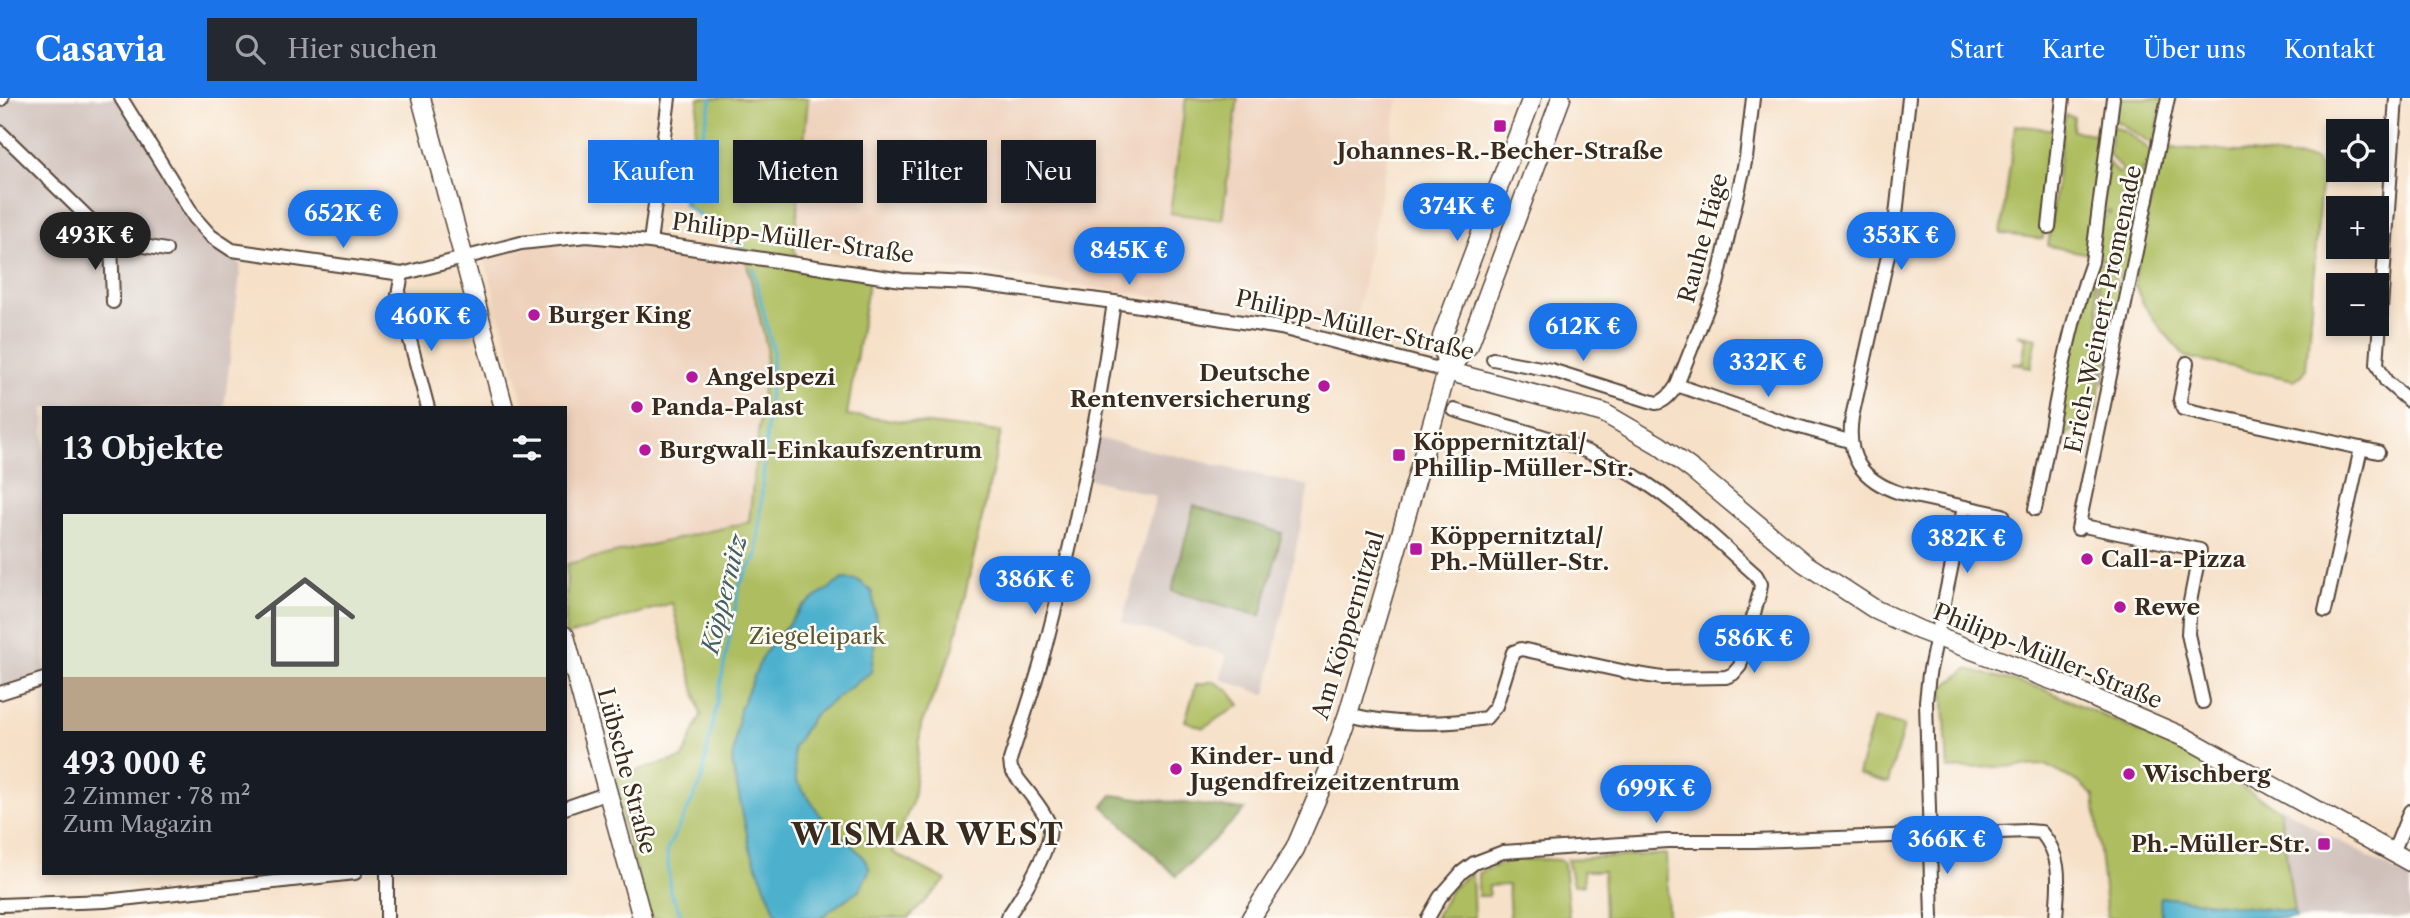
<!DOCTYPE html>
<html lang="de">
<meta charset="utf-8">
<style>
:root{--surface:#171b24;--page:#242831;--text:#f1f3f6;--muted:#9ea1a6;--line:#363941;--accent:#1a73e8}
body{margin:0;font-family:"Libre Caslon Text",serif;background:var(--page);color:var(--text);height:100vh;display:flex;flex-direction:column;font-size:26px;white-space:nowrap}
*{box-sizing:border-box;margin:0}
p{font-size:23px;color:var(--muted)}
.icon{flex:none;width:38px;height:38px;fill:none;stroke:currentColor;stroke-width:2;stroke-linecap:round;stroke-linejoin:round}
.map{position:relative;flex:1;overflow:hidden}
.sheet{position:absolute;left:42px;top:308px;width:525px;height:469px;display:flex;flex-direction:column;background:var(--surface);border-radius:0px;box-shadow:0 4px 10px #0003}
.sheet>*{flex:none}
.hud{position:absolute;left:588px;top:42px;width:665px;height:63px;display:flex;gap:14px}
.fabs{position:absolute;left:2326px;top:21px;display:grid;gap:14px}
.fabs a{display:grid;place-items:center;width:63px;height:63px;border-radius:0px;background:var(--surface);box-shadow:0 4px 10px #0003;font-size:35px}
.price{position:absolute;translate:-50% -60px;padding:0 16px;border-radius:24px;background:var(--accent);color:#fff;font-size:23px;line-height:46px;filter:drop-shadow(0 2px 4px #0008)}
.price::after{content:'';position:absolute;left:50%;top:42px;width:21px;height:16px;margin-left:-10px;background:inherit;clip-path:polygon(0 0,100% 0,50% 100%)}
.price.current{background:#222;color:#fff}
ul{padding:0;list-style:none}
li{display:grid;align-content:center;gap:14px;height:371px;padding:0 21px}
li+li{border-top:2px solid var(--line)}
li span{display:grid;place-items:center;height:217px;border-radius:0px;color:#555}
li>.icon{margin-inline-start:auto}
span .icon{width:126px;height:126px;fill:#fffc;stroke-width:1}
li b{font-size:30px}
h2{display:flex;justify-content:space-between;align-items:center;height:84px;padding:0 21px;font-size:30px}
.pill{padding:0 24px;border-radius:0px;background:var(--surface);box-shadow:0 4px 10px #0003;font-size:24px;line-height:63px}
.pill.current{background:var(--accent);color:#fff}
header{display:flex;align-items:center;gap:42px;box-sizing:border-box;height:98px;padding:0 35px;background:var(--accent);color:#fff}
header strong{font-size:33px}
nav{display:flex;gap:38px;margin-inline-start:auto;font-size:24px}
.search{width:490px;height:63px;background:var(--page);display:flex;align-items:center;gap:18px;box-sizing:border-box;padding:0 24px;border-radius:0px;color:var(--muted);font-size:26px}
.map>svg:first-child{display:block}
.built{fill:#eed1bb}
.industrial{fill:#cfc0ba}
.green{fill:#adbd5f;stroke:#74743e;stroke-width:2}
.forest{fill:#8aa456;stroke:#62673a;stroke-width:2}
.water{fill:#4eb1cd;stroke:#446e76;stroke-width:2}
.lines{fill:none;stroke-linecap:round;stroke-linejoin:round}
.stream{stroke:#4eb1cd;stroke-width:3.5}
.street-casing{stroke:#574537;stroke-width:16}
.secondary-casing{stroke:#574537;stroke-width:21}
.street{stroke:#fff;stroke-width:12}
.secondary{stroke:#fff;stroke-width:18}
.poi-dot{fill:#b5179e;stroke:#fdfcf7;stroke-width:2.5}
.labels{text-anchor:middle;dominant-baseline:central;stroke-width:5;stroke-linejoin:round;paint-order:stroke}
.poi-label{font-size:23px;font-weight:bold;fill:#3b2a1e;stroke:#fdfcf7;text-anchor:start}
.street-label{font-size:23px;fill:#3b2a1e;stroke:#fdfcf7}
.park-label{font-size:23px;fill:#5d5632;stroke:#fdfcf7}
.water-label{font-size:24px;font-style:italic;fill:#436064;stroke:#fdfcf7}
.district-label{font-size:30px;font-weight:bold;letter-spacing:2px;fill:#3b2a1e;stroke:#fdfcf7}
</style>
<header>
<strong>Casavia</strong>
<div class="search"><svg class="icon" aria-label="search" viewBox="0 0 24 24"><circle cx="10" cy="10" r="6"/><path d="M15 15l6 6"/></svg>Hier suchen</div>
<nav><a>Start</a><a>Karte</a><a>Über uns</a><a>Kontakt</a></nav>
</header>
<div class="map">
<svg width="2410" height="820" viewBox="0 0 2410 820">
<rect width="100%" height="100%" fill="#fdfcf7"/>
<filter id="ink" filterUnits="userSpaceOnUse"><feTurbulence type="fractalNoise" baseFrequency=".0143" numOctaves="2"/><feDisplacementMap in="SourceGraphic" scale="14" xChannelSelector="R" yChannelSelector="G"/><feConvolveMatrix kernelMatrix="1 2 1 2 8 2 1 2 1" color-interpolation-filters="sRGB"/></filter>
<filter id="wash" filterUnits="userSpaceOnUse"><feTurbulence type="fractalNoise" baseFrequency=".00686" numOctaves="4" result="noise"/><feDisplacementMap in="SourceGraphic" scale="28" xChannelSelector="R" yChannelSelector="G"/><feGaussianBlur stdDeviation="1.57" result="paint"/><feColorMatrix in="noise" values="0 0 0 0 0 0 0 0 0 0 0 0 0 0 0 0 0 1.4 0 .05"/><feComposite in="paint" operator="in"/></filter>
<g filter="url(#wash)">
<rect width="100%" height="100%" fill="#f6e0c7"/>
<g class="built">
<polygon points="808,0 1399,0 1353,238 1284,220 1138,196 992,175 794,151"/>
<polygon points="587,138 745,158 767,250 749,424 567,466 565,310 525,310 483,155"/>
</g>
<g class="industrial">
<polygon points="0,0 121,0 195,119 232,152 241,168 224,310 44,310 44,581 0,595"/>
<polygon points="1093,339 1309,388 1266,597 1220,581 1227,557 1122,524 1156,398 1085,380"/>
<polygon points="2279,707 2324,735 2410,781 2410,820 2296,820"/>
</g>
<g class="green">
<polygon points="699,0 808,0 794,151 800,166 870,176 847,317 1001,334 953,552 921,627 913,702 892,754 946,782 909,820 651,820 626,739 613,679 683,660 701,617 672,505 565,538 567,466 749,424 767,250 745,158 732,140 690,111 685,102"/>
<polygon points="1186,0 1238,0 1222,122 1170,115"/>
<polygon points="2116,0 2164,0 2154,47 2120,25 2113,22"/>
<polygon points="2065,17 2074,19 2073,33 2095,36 2096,28 2105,29 2090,156 2048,148"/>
<polygon points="2015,27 2057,32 2043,141 2001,136"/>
<polygon points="2112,28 2125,33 2154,55 2153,63 2140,74 2143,77 2148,75 2134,138 2126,124 2127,121 2122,123 2134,146 2126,188 2110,166 2096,158 2100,122 2111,116 2109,113 2101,117 2108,64 2118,76 2122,72 2109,57"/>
<polygon points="2172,50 2216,52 2313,61 2317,63 2322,74 2306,271 2302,277 2294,282 2186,259 2161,231 2144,207 2134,186 2160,56"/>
<polygon points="2095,164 2103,166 2113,176 2123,197 2103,287 2104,221"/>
<path d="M2093,171C2101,218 2105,266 2096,313L2050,351L2089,176Z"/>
<polygon points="2017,236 2037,240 2031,269 2012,265 2022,266 2026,240"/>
<polygon points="1967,571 2044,591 2177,651 2280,712 2294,814 2161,799 2161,820 2107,820 2094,698 2078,684 2045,667 1948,671 1943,590"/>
<polygon points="1213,583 1229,593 1240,607 1203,630 1185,623 1196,587"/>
<polygon points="1874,620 1904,628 1888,685 1858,676"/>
<polygon points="1666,756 1668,820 1605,820 1603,773 1583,773 1584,787 1573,787 1567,761"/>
<polygon points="1539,761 1560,762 1564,765 1569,820 1510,820 1508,787 1489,788 1489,798 1478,798 1478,775 1513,762"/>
<polygon points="1472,774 1474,820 1435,820 1451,791"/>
</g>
<g class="forest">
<polygon points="1194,408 1282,435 1261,518 1172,493"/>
<polygon points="1112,697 1245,712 1176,778 1103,708"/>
</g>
<g class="water">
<polygon points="843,481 858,482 872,494 877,528 871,574 813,618 793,650 796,682 821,718 862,757 870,771 860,791 820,820 778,820 750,751 732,665 740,611 763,557 802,509"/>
<polygon points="2160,799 2294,814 2296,820 2161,820"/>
</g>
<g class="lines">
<g class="stream">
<polyline points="712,0 692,77 683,102 684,106 727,138 746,154"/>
<polyline points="683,820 670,794 667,752 701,685 738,496 740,486 757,457 773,253 753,171"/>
</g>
</g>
</g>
<g filter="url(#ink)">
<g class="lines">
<g class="street-casing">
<g id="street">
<polyline points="121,0 195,120 211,138 232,152 402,176 521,145 587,138 650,144 902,182 970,185 1114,204 1281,230 1447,273"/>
<path d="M1909,0L1895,126L1852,319C1846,359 1861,382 1900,395L2003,417"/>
<polyline points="2396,0 2377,266 2386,283 2410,304"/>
<polyline points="0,2 2,0"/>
<polyline points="0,34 111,142 166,152"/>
<polyline points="2049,129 2063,0"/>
<polyline points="111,142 113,204"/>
<polyline points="650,144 669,0"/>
<polyline points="402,176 398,197 428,310"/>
<path d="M1493,261L1551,272L1656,305C1665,304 1672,295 1677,287L1717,186L1746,60L1753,0"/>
<polyline points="2187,265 2180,301 2183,311 2378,354"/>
<polyline points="1677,287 1786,325 1849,343"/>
<path d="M2035,411C2053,329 2063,243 2092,164L2113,0"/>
<polyline points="2079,427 2200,452 2190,504 2188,536 2203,604"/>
<polyline points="2078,431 2168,0"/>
<polyline points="2325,513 2361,350"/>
<polyline points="0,595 44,581"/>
<path d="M1348,616C1391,627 1442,627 1486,620L1496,608L1513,554L1521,551L1631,575L1662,580L1726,579L1733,576L1740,568L1760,493L1761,486L1756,477C1711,437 1666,392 1612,365C1562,340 1507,329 1454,312"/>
<polyline points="565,710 608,695"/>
<polyline points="2393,755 2410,713"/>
<polyline points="387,775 387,820"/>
<polyline points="0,807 105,803 355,775"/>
<path d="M1007,820C1019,802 1056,745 1049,726C1045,712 1020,685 1011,671L1010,662C1022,625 1035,587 1045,550C1075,436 1098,320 1114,204"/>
<path d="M1428,820L1440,799L1462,774L1474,765L1503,754L1667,743H1755L2027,733L2041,734C2064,761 2058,787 2056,820"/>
<polyline points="1932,820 1926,603 1929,576 1964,409"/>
</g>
</g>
<g class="secondary-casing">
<g id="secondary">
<polyline points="421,0 504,310"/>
<polyline points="1447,273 1604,315 1659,347 1694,373 1804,465 1876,512 1919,532 2057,584 2186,640 2410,764"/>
<polyline points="1447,273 1442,239 1532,0"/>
<polyline points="565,538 642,820"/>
<polyline points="1251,820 1295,751 1328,674 1348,616 1397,450 1447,273 1469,247 1561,0"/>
</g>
</g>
<use href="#street" class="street"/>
<use href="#secondary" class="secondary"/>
</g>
</g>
<g class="poi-dot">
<rect x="1493" y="21" width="14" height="14" rx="3.5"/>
<circle cx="534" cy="217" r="7"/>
<circle cx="692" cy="279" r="7"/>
<circle cx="1324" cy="288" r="7"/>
<circle cx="637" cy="309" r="7"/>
<circle cx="645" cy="352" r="7"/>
<rect x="1392" y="350" width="14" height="14" rx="3.5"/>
<rect x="1409" y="444" width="14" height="14" rx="3.5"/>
<circle cx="2087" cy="461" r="7"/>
<circle cx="2120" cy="509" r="7"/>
<circle cx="1176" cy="671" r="7"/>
<circle cx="2129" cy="676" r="7"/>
<rect x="2317" y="739" width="14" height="14" rx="3.5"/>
</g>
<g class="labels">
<g class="poi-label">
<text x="1500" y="53" text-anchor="middle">Johannes-R.-Becher-Straße</text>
<text x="548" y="217">Burger King</text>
<text x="1310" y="275" text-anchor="end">Deutsche<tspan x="1310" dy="26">Rentenversicherung</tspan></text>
<text x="706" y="279">Angelspezi</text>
<text x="651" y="309">Panda-Palast</text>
<text x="1413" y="344">Köppernitztal/<tspan x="1413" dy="26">Phillip-Müller-Str.</tspan></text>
<text x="659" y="352">Burgwall-Einkaufszentrum</text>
<text x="1430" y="438">Köppernitztal/<tspan x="1430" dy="26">Ph.-Müller-Str.</tspan></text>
<text x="2101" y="461">Call-a-Pizza</text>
<text x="2134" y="509">Rewe</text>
<text x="1190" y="658">Kinder- und<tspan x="1190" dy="26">Jugendfreizeitzentrum</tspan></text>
<text x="2143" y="676">Wischberg</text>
<text x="2310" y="746" text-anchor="end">Ph.-Müller-Str.</text>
</g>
<g class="street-label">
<text transform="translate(793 140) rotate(8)">Philipp-Müller-Straße</text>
<text transform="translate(1703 140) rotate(-75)">Rauhe Häge</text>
<text transform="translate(2103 211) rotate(-78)">Erich-Weinert-Promenade</text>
<text transform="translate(1355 227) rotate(13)">Philipp-Müller-Straße</text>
<text transform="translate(1348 527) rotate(-73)">Am Köppernitztal</text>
<text transform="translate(2048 558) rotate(22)">Philipp-Müller-Straße</text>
<text transform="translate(627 673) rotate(75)">Lübsche Straße</text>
</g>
<g class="park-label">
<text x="817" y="538">Ziegeleipark</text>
</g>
<g class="water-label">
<text transform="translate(724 496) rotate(-76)">Köppernitz</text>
</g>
<g class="district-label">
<text x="928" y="736">WISMAR WEST</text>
</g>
</g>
</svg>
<div class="fabs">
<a><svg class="icon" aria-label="locate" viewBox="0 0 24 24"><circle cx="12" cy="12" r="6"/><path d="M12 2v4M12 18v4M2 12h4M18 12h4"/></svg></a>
<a>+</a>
<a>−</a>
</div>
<b class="price" style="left:1457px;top:145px">374K €</b>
<b class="price" style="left:343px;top:152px">652K €</b>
<b class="price current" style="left:95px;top:174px">493K €</b>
<b class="price" style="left:1901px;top:174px">353K €</b>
<b class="price" style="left:1129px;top:189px">845K €</b>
<b class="price" style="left:431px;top:255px">460K €</b>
<b class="price" style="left:1583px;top:265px">612K €</b>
<b class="price" style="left:1768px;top:301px">332K €</b>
<b class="price" style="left:1967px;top:477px">382K €</b>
<b class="price" style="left:1035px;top:518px">386K €</b>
<b class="price" style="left:1754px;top:577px">586K €</b>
<b class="price" style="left:1656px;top:727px">699K €</b>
<b class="price" style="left:1947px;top:778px">366K €</b>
<div class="hud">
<a class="pill current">Kaufen</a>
<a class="pill">Mieten</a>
<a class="pill">Filter</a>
<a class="pill">Neu</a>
</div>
<section class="sheet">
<h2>13 Objekte<svg class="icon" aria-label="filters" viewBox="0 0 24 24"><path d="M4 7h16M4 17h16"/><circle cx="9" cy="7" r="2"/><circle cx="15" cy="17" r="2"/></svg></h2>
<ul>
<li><span style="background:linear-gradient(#dfe7d0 75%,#b9a48a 0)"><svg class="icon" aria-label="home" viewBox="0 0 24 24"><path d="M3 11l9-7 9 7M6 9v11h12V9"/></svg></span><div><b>493 000 €</b><p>2 Zimmer · 78 m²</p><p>Zum Magazin</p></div></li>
</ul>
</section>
</div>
